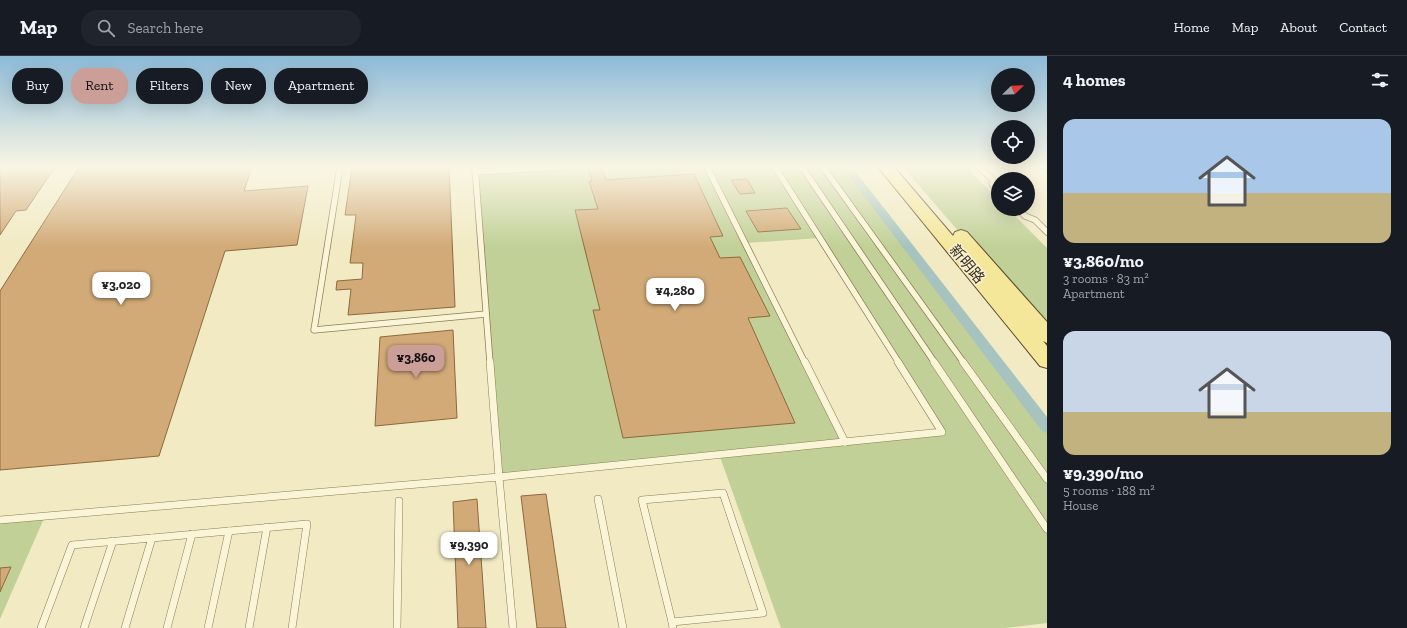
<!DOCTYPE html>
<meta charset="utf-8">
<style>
:root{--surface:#171b24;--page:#20242c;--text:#f1f3f6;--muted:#9ea1a6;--line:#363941;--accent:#cc9e98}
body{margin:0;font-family:"Zilla Slab","Noto Sans SC",serif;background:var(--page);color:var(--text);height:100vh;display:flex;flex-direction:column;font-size:15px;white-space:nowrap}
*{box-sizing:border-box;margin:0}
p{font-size:13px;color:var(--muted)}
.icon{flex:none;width:22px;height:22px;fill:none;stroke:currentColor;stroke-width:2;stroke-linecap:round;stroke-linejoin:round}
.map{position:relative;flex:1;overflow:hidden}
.drawer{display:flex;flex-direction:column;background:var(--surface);width:360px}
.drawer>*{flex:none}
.guide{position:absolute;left:12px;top:12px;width:380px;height:36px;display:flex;gap:8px}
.needle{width:26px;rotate:67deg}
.fabs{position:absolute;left:991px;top:12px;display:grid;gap:8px}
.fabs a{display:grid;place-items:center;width:44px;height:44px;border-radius:50%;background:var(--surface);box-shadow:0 4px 16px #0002;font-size:20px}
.price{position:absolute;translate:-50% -34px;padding:0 9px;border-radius:8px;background:#fff;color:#222;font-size:13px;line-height:26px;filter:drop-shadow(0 1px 2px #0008)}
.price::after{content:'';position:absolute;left:50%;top:24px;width:12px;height:9px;margin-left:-6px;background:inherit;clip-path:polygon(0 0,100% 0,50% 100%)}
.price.active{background:var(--accent);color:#111}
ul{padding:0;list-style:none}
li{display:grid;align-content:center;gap:8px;height:212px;padding:0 16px}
li span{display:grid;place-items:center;height:124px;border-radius:12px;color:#555}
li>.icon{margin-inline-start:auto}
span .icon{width:72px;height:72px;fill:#fffc;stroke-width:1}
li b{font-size:17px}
h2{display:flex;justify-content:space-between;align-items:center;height:48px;padding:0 16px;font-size:17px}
.chip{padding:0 14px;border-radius:16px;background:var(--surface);box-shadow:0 4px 16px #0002;font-size:14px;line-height:36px}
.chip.active{background:var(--accent);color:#111}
header{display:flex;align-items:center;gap:24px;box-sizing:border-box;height:56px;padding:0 20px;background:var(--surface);border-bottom:1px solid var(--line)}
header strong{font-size:19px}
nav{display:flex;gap:22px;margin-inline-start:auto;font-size:14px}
.search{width:280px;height:36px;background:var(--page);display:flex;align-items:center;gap:10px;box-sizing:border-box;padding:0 14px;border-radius:16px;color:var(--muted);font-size:15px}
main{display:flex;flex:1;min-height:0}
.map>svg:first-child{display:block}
.green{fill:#c0d096;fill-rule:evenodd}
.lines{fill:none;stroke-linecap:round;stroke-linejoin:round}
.canal{fill:#a6c3bf;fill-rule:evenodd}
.building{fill:#d1aa77;stroke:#8d693d}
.lane-far1-casing{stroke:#8c7c59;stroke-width:7}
.lane-casing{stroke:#8c7c59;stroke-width:8}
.primary-casing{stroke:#5a492d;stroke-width:2}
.lane-far1{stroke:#fbf5d7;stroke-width:5.5}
.lane{stroke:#fbf5d7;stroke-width:7}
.primary{fill:#f5e79a;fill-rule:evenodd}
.labels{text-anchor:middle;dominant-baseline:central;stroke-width:3;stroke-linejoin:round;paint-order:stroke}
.street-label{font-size:15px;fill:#3b301e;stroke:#f7f2d4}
</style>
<header>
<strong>Map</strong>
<div class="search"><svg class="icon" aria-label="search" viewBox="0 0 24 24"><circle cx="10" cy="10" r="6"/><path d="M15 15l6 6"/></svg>Search here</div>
<nav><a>Home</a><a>Map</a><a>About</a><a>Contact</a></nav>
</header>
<main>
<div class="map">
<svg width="1047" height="572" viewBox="0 0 1047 572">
<rect width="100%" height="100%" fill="#f1eac3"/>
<g class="green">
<path d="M475,111H847L1047,371V567L1005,572H781L719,398L499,421ZM819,182L942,376L845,385L746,187Z"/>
<polygon points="903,111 966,111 998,143 998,153 1008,153 1047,192 1047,278"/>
<polygon points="45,460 0,563 0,464"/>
</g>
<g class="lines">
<polygon class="canal" points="842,111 852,111 1047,361 1047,377 1042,375"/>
</g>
<g class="building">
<polygon points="0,111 55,111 26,154 16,155 0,179"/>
<polygon points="79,111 252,111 244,135 308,130 297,189 225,195 159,400 0,414 0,235"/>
<polygon points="352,111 449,111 455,251 348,259 351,233 336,234 337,225 362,223 363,207 350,207 356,159 345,159"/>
<polygon points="588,111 601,111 606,124 694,118 723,180 710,181 720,202 740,201 770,260 748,262 795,367 623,382 593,254 600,254 575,154 598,153 589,125 592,125"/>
<polygon points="747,123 755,137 740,138 731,124"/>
<polygon points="787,152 801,173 758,176 746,155"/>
<polygon points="453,274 457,362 375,370 380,281"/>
<polygon points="546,438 566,572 537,572 521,440"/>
<polygon points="477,443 486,572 458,572 453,446"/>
<polygon points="11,511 0,536 0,512"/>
</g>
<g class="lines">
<g class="lane-far1-casing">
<g id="lane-far1">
<polyline points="340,111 314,274 486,258"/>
<polyline points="475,111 490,307"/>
<polyline points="707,111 805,307"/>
<polyline points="775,111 899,307"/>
<polyline points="802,111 935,307"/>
<polyline points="823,111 964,307"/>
<polyline points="979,111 993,124 992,128 998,133"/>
<polyline points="1045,111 1047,113"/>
<polyline points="475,116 562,111"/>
<polyline points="1018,153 1025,160 1035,164 1047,176"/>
</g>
</g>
<g class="lane-casing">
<g id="lane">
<polyline points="490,306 499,421 942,376 898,306"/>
<polyline points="805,306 845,386"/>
<polyline points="934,306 1047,473"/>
<polyline points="963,306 1047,423"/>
<polygon points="723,437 763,557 672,566 642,444"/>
<polyline points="598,443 623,572"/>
<polyline points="0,464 499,421 513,572"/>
<polyline points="152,482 307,468 292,572"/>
<polyline points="672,566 673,572"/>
<polyline points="41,572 72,489 152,482 125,572"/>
<polyline points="84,572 113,485"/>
<polyline points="167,572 192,478"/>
<polyline points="208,572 229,475"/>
<polyline points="249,572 267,471"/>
<polyline points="397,572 399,445"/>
</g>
</g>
<g class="primary-casing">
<polygon id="primary" points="878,111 894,111 953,180 955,176 961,174 967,176 1047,266 1047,287 1043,285 1047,290 1047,312 1040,310"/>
</g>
<use href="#lane-far1" class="lane-far1"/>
<use href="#lane" class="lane"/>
<use href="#primary" class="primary"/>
</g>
<linearGradient id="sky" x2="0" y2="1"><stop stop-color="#8dbad8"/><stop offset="0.58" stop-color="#f9f6e4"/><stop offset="1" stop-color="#f9f6e4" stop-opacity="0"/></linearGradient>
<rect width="1047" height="191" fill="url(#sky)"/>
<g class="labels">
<g class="street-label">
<text transform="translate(967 208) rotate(50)">新明路</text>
</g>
</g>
</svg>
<div class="fabs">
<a><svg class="needle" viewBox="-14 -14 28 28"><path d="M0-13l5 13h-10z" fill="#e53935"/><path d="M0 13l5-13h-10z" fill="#9ea1a6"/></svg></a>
<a><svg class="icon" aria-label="locate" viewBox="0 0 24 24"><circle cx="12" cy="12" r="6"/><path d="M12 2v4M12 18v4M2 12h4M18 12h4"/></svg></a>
<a><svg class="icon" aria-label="layers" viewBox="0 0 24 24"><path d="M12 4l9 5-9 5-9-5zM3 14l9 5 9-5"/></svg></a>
</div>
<b class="price" style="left:121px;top:250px">¥3,020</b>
<b class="price" style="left:675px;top:256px">¥4,280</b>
<b class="price active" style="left:416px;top:323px">¥3,860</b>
<b class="price" style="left:469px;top:510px">¥9,390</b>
<div class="guide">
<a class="chip">Buy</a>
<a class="chip active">Rent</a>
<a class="chip">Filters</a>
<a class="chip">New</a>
<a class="chip">Apartment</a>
</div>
</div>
<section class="drawer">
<h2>4 homes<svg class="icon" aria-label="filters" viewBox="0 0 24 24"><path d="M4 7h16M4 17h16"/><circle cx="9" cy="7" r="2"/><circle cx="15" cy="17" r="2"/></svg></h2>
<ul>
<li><span style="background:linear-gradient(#a9c7e8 60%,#c2b280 0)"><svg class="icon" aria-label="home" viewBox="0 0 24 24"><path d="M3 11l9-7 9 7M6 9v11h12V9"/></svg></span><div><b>¥3,860/mo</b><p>3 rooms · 83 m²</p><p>Apartment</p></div></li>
<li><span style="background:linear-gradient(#c9d6e8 65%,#c2b280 0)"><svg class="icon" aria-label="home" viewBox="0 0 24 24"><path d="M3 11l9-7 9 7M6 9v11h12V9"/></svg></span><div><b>¥9,390/mo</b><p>5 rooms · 188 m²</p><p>House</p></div></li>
</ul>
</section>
</main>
